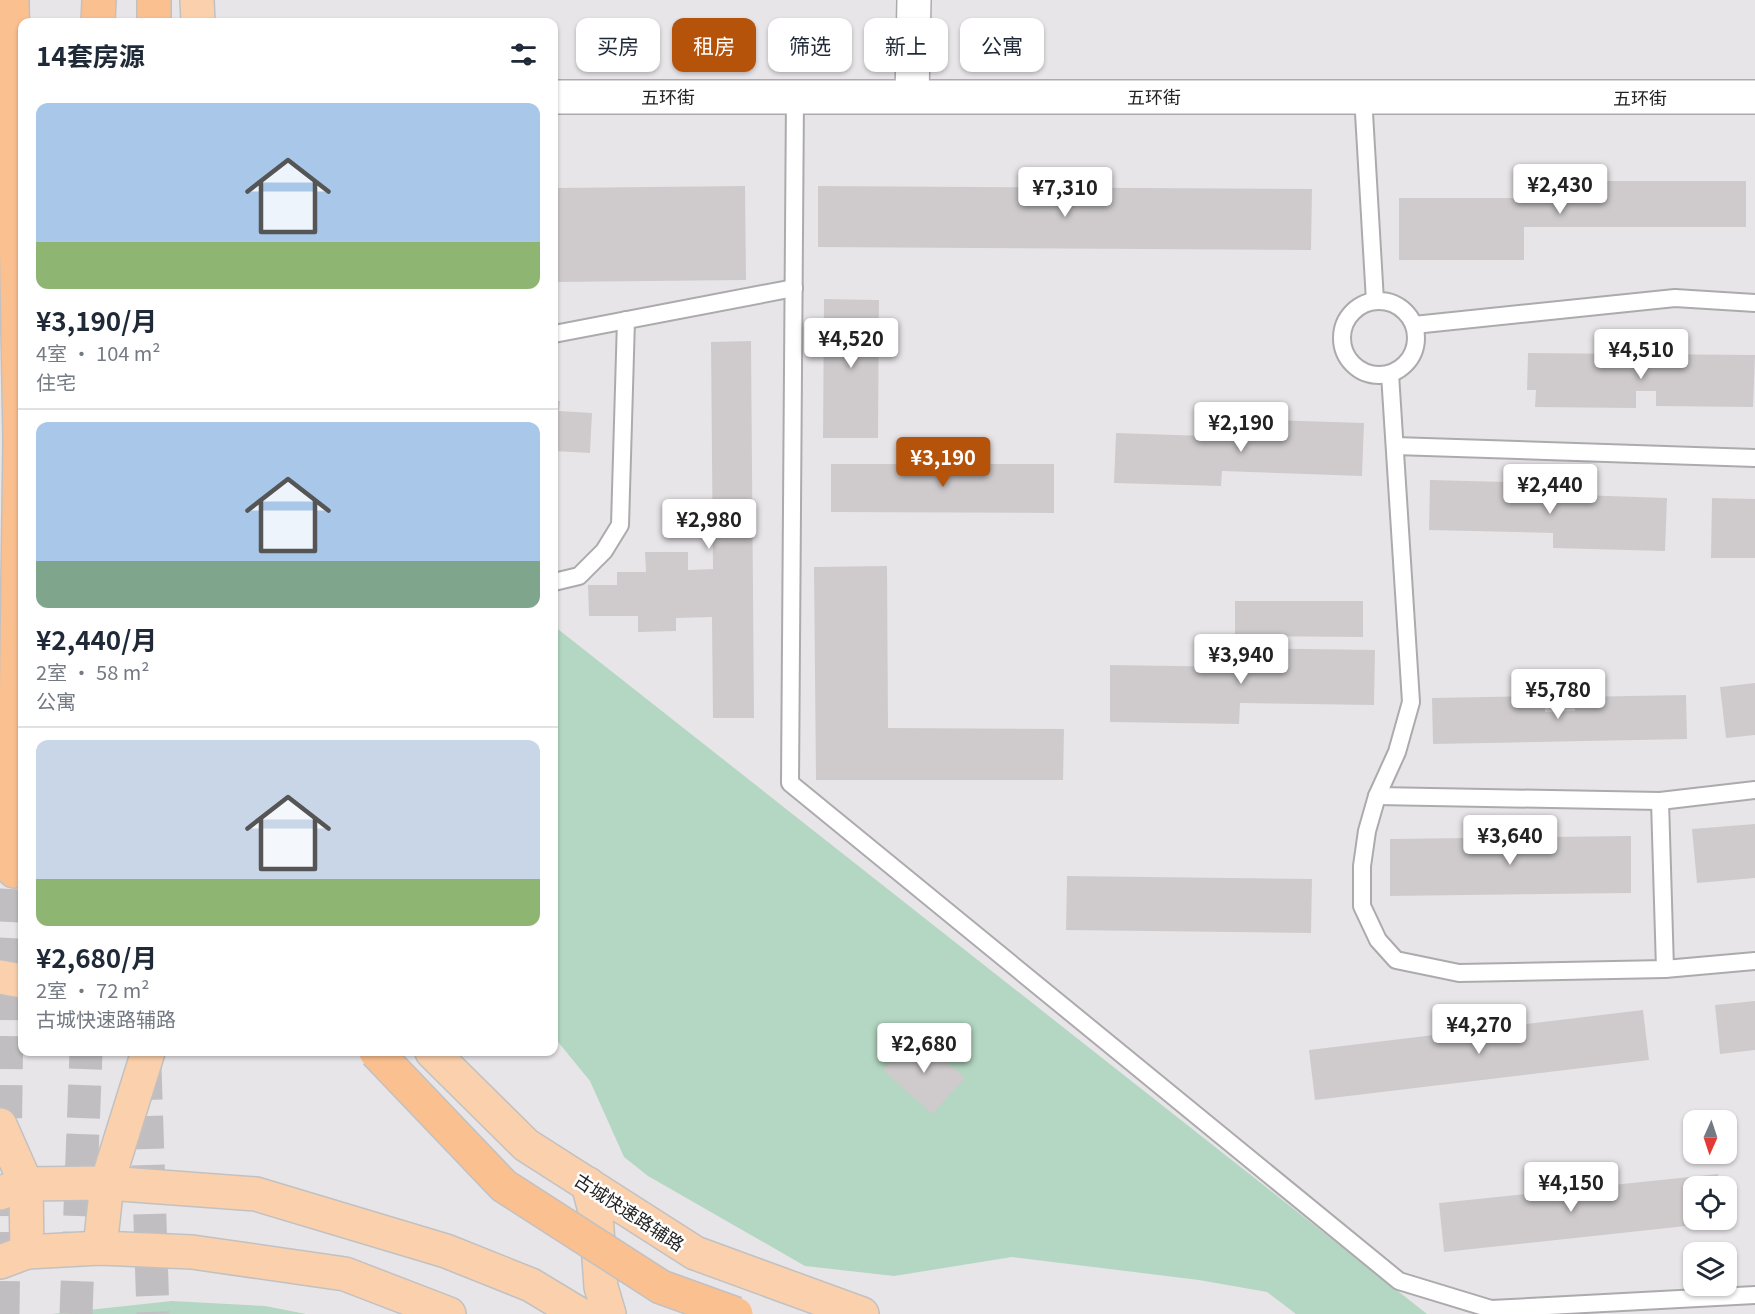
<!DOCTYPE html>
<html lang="zh">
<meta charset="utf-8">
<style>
:root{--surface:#fff;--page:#f2f2f3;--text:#1f2937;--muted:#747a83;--line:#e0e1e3;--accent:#b45309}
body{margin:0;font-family:Georgia,"Noto Sans SC",serif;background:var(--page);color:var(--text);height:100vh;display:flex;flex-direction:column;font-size:22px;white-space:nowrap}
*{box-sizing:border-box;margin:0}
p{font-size:20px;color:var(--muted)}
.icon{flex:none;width:33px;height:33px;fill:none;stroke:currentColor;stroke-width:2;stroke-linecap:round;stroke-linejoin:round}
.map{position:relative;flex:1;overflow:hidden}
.sheet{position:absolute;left:18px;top:18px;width:540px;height:1038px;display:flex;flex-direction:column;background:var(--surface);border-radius:12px;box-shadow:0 2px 4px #0004}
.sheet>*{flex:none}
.banner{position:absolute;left:576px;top:18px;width:570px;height:54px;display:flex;gap:12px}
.needle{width:39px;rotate:183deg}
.tools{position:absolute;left:1683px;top:1110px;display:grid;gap:12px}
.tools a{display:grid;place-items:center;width:54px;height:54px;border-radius:12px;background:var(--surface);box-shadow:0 2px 4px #0004;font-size:30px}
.price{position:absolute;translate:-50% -51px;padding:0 14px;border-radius:6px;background:#fff;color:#222;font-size:20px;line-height:39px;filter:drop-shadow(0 2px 3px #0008)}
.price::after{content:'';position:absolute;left:50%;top:36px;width:18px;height:14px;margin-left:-9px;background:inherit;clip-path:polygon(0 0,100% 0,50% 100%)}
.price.selected{background:var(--accent);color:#fff}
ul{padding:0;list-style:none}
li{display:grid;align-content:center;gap:12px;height:318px;padding:0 18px}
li+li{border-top:2px solid var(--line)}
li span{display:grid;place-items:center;height:186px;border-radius:12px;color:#555}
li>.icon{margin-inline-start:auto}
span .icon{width:108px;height:108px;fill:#fffc;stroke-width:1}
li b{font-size:26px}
h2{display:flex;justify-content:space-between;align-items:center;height:72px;padding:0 18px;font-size:26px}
.pill{padding:0 21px;border-radius:12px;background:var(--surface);box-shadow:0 2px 4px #0004;font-size:21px;line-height:54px}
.pill.selected{background:var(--accent);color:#fff}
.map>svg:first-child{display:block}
.green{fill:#b3d7c2}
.building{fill:#cfcbcd}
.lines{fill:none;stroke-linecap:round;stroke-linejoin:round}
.trunk-tunnel{stroke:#c1bec2;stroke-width:33;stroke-dasharray:33 16;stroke-linecap:butt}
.service-casing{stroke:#adaaae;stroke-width:20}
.minor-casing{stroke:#adaaae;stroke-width:36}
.primary-casing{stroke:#c2c1c2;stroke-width:36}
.trunk-casing{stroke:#c2c1c2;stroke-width:36}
.service{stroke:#fff;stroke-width:16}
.minor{stroke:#fff;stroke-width:33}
.primary{stroke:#fbd0ac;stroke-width:33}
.trunk{stroke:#fac090;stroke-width:33}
.trunk-bridge-casing{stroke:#c2c1c2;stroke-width:36;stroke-linecap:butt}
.trunk-bridge{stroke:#fac090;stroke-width:33}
.labels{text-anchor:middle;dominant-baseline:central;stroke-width:5;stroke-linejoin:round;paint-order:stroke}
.street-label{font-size:18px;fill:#242324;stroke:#fff}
</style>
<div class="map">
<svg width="1755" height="1314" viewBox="0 0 1755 1314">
<rect width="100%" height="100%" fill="#e8e5e9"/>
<g class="green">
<polygon points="554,626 1427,1314 1296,1314 1267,1292 1199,1280 1012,1257 894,1276 805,1266 648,1176 624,1157 590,1081 554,1037"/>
<polygon points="172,1301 265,1306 306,1314 51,1314"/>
</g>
<g class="building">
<polygon points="1523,181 1746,181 1746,227 1524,227 1524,260 1399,260 1399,198 1523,198"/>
<polygon points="745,186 746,280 554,282 554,188"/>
<polygon points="818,186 1312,189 1311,250 818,247"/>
<polygon points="824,299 879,300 878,438 823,438"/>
<polygon points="751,341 754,718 713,718 712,617 676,618 676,631 638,632 638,616 589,616 588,585 617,585 617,572 646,572 645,552 688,552 688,570 713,569 711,342"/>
<polygon points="1528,353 1755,355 1753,407 1656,406 1656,391 1636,391 1636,408 1535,407 1536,390 1527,390"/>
<polygon points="554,401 560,401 559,411 592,413 590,453 554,451"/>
<polygon points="1237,419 1364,423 1362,476 1222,471 1221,486 1114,483 1116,433 1236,437"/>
<polygon points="831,464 1054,464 1054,513 831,512"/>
<polygon points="1430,480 1551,483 1551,494 1667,498 1665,551 1553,548 1553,533 1429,530"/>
<polygon points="1712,498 1755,499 1755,558 1711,558"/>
<polygon points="887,566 888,728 1064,729 1063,780 816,780 814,567"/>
<polygon points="1235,601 1363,601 1363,637 1235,636"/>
<polygon points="1239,648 1375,650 1374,705 1240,703 1239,724 1110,722 1110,665 1239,667"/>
<polygon points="1755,683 1755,735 1726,738 1720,687"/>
<polygon points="1686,695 1687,739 1433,744 1432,698 1545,696 1545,712 1575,711 1575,697"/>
<polygon points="1755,824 1755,878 1697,883 1692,829"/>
<polygon points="1631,836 1631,893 1390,896 1390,839"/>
<polygon points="1067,876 1312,879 1311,933 1066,930"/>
<polygon points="1755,1001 1755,1050 1720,1054 1715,1005"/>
<polygon points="1643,1010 1649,1060 1315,1100 1309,1050"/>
<polygon points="916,1034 965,1078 932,1114 883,1070"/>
<polygon points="1718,1174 1719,1186 1694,1186 1694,1220 1723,1220 1723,1222 1444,1252 1439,1203"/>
</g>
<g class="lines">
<g class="trunk-tunnel">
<polyline points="145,1067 153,1314"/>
<polyline points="3,1314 7,1015 14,871"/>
<polyline points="76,1314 86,1052"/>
</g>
<g class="service-casing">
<g id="service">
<polyline points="795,96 790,783 1399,1281 1491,1309 1755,1295"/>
<polyline points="1363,96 1375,301"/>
<circle cx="1379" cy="338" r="37"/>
<polyline points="1414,325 1675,298 1755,303"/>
<polyline points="554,334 794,288"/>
<polyline points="1390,374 1411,702 1397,752 1377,796 1367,831 1362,866 1362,906 1378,940 1396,960 1459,973 1665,969 1755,961"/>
<polyline points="1395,446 1755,458"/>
<polyline points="554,582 579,576 604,551 620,525 626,320"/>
<polyline points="1377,796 1660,801 1755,790"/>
<polyline points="1660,801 1665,969"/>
</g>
</g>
<g class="minor-casing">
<g id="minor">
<polyline points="912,96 914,0"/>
<polyline points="554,97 1755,97"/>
</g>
</g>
<g class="primary-casing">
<g id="primary">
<polyline points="197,0 198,22"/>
<polyline points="0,977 22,981"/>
<polyline points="432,1052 526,1145 695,1253 862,1314"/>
<polyline points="0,1125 26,1184 27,1252"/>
<polyline points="588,1184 596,1215 601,1287 609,1314"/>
<polyline points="0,1193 26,1184 107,1183 256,1194 446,1251 531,1285 579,1314"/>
<polyline points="100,1248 107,1183 148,1052"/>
<polyline points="0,1262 27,1252 100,1248 192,1252 345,1274 449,1314"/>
</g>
</g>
<g class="trunk-casing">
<g id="trunk">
<polyline points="12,0 20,440 14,871"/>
<polyline points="98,22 99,0"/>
<polyline points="154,22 154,0"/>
</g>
</g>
<use href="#service" class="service"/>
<use href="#minor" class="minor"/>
<use href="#primary" class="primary"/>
<use href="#trunk" class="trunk"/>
<g class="trunk-bridge-casing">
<polyline id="trunk-bridge" points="376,1052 504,1186 661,1287 736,1314"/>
</g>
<use href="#trunk-bridge" class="trunk-bridge"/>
</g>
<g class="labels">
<g class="street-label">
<text x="668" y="96">五环街</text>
<text x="1154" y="96">五环街</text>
<text x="1640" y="97">五环街</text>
<text transform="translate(630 1211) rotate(33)">古城快速路辅路</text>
</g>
</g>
</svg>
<div class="tools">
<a><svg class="needle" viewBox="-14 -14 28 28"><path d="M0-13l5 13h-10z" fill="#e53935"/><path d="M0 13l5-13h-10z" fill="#747a83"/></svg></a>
<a><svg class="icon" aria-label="locate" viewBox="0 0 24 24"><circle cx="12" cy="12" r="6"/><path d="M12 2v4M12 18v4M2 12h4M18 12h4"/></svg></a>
<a><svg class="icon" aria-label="layers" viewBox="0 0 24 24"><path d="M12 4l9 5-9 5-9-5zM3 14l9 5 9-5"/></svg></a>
</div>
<b class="price" style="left:1560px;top:215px">¥2,430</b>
<b class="price" style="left:1065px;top:218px">¥7,310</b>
<b class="price" style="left:851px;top:369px">¥4,520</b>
<b class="price" style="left:1641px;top:380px">¥4,510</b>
<b class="price" style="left:1241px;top:453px">¥2,190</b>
<b class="price selected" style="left:943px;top:488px">¥3,190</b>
<b class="price" style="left:1550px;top:515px">¥2,440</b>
<b class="price" style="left:709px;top:550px">¥2,980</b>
<b class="price" style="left:1241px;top:685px">¥3,940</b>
<b class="price" style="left:1558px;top:720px">¥5,780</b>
<b class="price" style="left:1510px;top:866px">¥3,640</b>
<b class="price" style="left:1479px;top:1055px">¥4,270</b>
<b class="price" style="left:924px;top:1074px">¥2,680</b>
<b class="price" style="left:1571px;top:1213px">¥4,150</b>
<div class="banner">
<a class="pill">买房</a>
<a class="pill selected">租房</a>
<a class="pill">筛选</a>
<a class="pill">新上</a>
<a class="pill">公寓</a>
</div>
<section class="sheet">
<h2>14套房源<svg class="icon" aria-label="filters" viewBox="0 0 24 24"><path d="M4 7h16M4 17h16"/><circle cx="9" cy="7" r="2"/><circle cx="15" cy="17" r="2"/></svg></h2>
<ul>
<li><span style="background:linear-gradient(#a9c7e8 75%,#8fb573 0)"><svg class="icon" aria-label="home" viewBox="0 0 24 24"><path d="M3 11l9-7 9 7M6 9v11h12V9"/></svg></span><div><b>¥3,190/月</b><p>4室 · 104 m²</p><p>住宅</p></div></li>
<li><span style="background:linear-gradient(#a9c7e8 75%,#7fa58c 0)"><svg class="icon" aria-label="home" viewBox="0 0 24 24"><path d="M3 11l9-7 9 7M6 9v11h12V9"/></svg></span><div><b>¥2,440/月</b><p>2室 · 58 m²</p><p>公寓</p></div></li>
<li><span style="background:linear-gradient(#c9d6e8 75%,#8fb573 0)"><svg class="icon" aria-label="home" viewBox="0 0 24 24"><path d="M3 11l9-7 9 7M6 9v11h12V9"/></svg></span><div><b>¥2,680/月</b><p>2室 · 72 m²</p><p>古城快速路辅路</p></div></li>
</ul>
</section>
</div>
